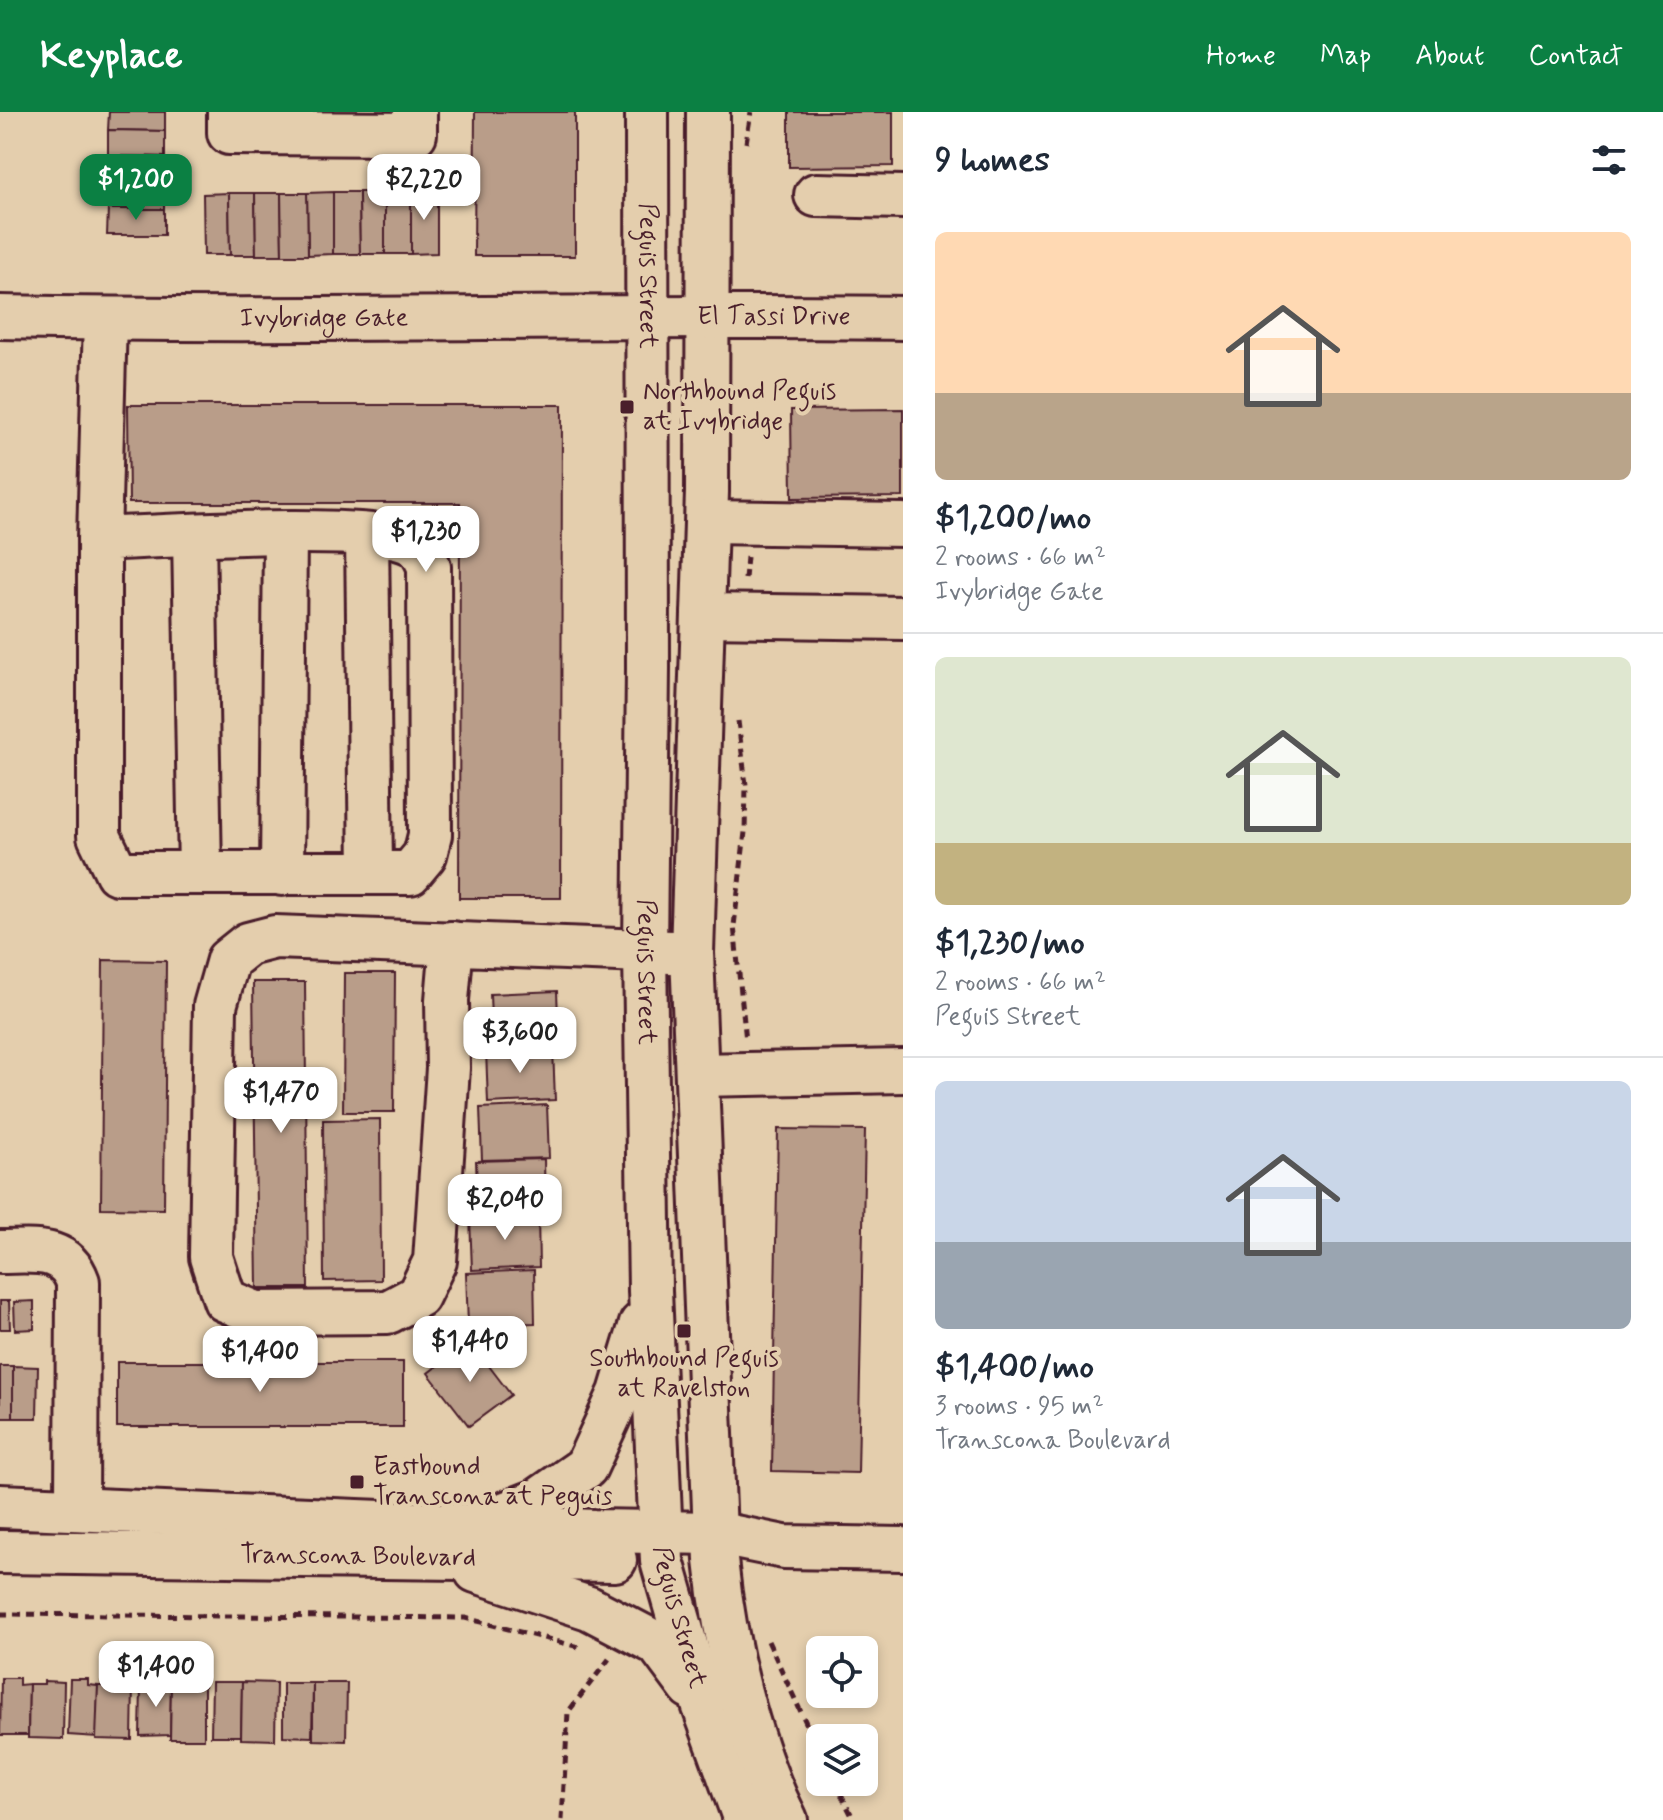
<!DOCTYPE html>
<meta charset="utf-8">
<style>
:root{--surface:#fff;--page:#f6f6f7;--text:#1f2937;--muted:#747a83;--line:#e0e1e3;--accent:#0b8043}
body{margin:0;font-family:Mynerve,sans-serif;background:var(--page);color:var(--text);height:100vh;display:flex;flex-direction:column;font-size:30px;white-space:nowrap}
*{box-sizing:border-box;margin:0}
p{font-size:26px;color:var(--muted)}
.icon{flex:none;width:44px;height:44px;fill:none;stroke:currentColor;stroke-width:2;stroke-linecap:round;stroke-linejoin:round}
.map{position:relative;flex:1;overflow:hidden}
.sheet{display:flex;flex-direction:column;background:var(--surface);width:760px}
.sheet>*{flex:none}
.fabs{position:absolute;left:806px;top:1524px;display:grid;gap:16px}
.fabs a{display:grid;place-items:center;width:72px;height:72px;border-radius:12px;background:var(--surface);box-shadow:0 4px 12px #0003;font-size:40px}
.price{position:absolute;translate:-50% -68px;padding:0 18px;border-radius:16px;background:#fff;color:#222;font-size:26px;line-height:52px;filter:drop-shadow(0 2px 4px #0008)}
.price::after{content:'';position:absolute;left:50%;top:48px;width:24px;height:18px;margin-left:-12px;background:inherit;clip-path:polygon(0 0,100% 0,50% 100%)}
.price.active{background:var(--accent);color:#fff}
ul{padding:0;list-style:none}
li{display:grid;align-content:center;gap:16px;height:424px;padding:0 32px}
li+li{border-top:2px solid var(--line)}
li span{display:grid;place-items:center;height:248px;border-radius:12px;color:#555}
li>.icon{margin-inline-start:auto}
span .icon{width:144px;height:144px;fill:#fffc;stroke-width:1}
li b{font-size:34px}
h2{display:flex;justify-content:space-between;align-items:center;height:96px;padding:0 32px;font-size:34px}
header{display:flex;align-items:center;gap:48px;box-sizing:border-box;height:112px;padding:0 40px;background:var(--accent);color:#fff}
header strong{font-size:38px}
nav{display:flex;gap:44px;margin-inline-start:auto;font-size:28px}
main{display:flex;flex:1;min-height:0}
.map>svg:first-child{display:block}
.building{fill:#b99d89;stroke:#4a1f2b;stroke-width:2}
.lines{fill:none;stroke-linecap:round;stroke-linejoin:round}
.minor-casing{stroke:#4a1f2b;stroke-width:48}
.path{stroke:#4a1f2b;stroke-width:5;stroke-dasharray:8 6;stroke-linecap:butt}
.minor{stroke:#e4cead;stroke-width:42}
.poi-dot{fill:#4a1f2b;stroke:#e4cead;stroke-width:3}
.labels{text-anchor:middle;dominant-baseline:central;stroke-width:8;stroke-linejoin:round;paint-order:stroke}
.street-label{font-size:26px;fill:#4a1f2b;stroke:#e4cead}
.poi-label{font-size:26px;fill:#4a1f2b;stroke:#e4cead;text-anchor:start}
</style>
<header>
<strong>Keyplace</strong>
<nav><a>Home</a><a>Map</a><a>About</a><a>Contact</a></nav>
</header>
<main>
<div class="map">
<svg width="903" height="1708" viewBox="0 0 903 1708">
<rect width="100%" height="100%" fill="#e4cead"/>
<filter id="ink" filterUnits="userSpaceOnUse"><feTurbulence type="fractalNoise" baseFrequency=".0125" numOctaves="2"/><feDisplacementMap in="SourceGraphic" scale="16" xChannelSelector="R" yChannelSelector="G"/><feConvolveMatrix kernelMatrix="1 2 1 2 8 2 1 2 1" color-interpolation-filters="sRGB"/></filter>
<g filter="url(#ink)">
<g class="building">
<polygon points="109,0 165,0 165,19 108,18"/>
<polygon points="475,0 575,0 575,144 474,144"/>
<polygon points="789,0 893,0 893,54 789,55"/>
<polygon points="108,18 165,19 165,45 108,44"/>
<polygon points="108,44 165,45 164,71 108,70"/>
<polygon points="108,70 164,71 164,97 108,97"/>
<polygon points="437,79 437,141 411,142 411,80"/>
<polygon points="333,80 359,80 360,142 333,142"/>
<polygon points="333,80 333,142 308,143 307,81"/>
<polygon points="359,80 385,80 385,142 360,142"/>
<rect x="385" y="80" width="26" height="62"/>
<polygon points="229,81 230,143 204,143 203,82"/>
<polygon points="229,81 255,81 256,143 230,143"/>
<polygon points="255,81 281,81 282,143 256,143"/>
<polygon points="281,81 307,81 308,143 282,143"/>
<polygon points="108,97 164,97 164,123 107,123"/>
<polygon points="128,293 562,293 561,786 459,786 460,391 129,391"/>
<polygon points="903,297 903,385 792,386 791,298"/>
<polygon points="103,848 166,849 164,1097 101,1096"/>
<polygon points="344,861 395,861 394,1000 343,1000"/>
<polygon points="253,870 305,870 308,1176 257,1176"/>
<polygon points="557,879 559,932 492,934 490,882"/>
<polygon points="553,936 555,988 488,991 486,938"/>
<polygon points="547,993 549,1046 482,1048 480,996"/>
<polygon points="380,1007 381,1168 324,1169 323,1008"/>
<polygon points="778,1017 865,1018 858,1361 772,1359"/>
<polygon points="544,1047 545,1099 478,1102 476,1049"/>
<polygon points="538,1103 539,1155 472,1158 470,1105"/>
<polygon points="534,1158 535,1211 468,1213 466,1161"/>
<polygon points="0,1189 9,1189 10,1217 0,1217"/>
<polygon points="34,1189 34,1217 15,1218 14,1190"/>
<polygon points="470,1229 511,1283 469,1314 428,1261"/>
<rect x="117" y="1250" width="286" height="65"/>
<rect x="0" y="1254" width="13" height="52"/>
<polygon points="13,1254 38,1255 37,1306 13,1306"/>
<polygon points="1,1566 19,1566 19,1573 29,1572 28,1623 0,1623"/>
<polygon points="70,1567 88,1567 88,1573 98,1574 97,1625 68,1623"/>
<polygon points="44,1569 64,1570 63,1627 28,1626 29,1572 44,1572"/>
<polygon points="156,1570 171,1570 170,1623 140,1624 141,1573 156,1573"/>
<polygon points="212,1570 242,1570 241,1624 211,1624"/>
<polygon points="242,1570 276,1571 275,1628 241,1627"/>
<polygon points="114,1571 133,1571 132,1628 96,1627 98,1574 114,1574"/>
<polygon points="283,1571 313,1571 312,1625 283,1624"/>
<polygon points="313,1571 347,1571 346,1629 313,1628"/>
<polygon points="171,1573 204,1573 204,1627 170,1627"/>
</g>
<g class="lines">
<g class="minor-casing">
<g id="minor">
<polyline points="229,0 229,21 415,22 415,0"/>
<path id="s1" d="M647,0L648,556L645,839L650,1179L662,1449L703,1592L745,1708"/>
<path d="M708,0L707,380L692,841L716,1448C724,1529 749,1635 786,1708"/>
<polyline points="816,83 903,85"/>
<path id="s2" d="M0,205C301,211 602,202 903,206"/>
<polyline points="707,410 903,413"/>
<polyline points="367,423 371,760"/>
<polyline points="194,424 200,761"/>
<path d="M99,427C152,425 382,409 416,434C422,438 426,448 429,454L430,723L425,743L410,761H117L99,724V427L105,207"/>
<polyline points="703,503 903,506"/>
<polyline points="282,762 285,421"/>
<polyline points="452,831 447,888 448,956 435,1149 418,1184 388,1200 256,1201 225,1188 211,1145 215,894 228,848 248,832 275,825 671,840"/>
<polyline points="697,963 903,959"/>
<path d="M0,1140C33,1140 65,1133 78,1170L77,1396"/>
<polyline points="0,1394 594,1419 715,1421 784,1435 903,1437"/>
<polyline points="488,1408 537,1389 586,1355 620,1281 641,1212"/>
<path id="s3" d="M0,1440L615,1448"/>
<polyline points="476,1459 589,1496 658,1532 690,1575"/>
</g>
</g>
<g class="path">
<polyline points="746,31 751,0"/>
<polyline points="745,467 747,445"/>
<polyline points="738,609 746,673 745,720 734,814 746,929"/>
<polyline points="0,1502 465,1506 583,1536"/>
<polyline points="768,1529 820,1641"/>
<polyline points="835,1670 854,1708"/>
<polyline points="562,1708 568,1600 609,1547"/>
</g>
<use href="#minor" class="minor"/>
</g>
</g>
<g class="poi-dot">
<rect x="619" y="287" width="16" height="16" rx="4"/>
<rect x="676" y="1211" width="16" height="16" rx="4"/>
<rect x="349" y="1362" width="16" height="16" rx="4"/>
</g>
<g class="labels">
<g class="street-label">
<text stroke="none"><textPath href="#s1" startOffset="164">Peguis Street</textPath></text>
<text stroke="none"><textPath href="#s2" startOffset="774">El Tassi Drive</textPath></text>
<text stroke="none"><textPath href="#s2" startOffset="324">Ivybridge Gate</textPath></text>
<text stroke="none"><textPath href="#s1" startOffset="860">Peguis Street</textPath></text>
<text stroke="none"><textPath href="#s3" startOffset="358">Transcona Boulevard</textPath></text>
<text stroke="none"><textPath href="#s1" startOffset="1508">Peguis Street</textPath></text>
</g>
<g class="poi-label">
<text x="643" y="280">Northbound Peguis<tspan x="643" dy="30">at Ivybridge</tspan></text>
<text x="684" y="1247" text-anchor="middle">Southbound Peguis<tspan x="684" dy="30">at Ravelston</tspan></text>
<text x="373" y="1355">Eastbound<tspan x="373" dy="30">Transcona at Peguis</tspan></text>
</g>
</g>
</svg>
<div class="fabs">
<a><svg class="icon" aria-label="locate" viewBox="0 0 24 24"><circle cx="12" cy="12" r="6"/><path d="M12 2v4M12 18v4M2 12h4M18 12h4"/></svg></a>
<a><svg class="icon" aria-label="layers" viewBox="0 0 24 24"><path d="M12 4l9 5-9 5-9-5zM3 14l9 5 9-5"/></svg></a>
</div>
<b class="price active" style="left:136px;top:110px">$1,200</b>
<b class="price" style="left:424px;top:110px">$2,220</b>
<b class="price" style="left:426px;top:462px">$1,230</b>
<b class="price" style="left:520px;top:963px">$3,600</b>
<b class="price" style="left:281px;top:1023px">$1,470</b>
<b class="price" style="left:505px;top:1130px">$2,040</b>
<b class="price" style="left:470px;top:1272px">$1,440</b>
<b class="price" style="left:260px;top:1282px">$1,400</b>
<b class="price" style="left:156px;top:1597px">$1,400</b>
</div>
<section class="sheet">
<h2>9 homes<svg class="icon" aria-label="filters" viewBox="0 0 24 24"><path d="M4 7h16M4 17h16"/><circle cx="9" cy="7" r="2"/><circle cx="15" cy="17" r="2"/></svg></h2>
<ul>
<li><span style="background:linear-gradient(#ffd9b3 65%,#b9a48a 0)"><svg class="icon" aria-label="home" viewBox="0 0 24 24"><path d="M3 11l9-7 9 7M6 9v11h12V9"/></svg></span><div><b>$1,200/mo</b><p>2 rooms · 66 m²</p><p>Ivybridge Gate</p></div></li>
<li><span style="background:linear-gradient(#dfe7d0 75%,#c2b280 0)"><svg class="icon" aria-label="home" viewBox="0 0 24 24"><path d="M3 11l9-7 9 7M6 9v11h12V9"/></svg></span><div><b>$1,230/mo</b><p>2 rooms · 66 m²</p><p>Peguis Street</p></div></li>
<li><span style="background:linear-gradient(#c9d6e8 65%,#9aa5b1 0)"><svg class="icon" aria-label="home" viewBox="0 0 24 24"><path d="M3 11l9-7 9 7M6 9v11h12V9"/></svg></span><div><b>$1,400/mo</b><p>3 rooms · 95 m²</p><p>Transcona Boulevard</p></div></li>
</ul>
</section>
</main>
